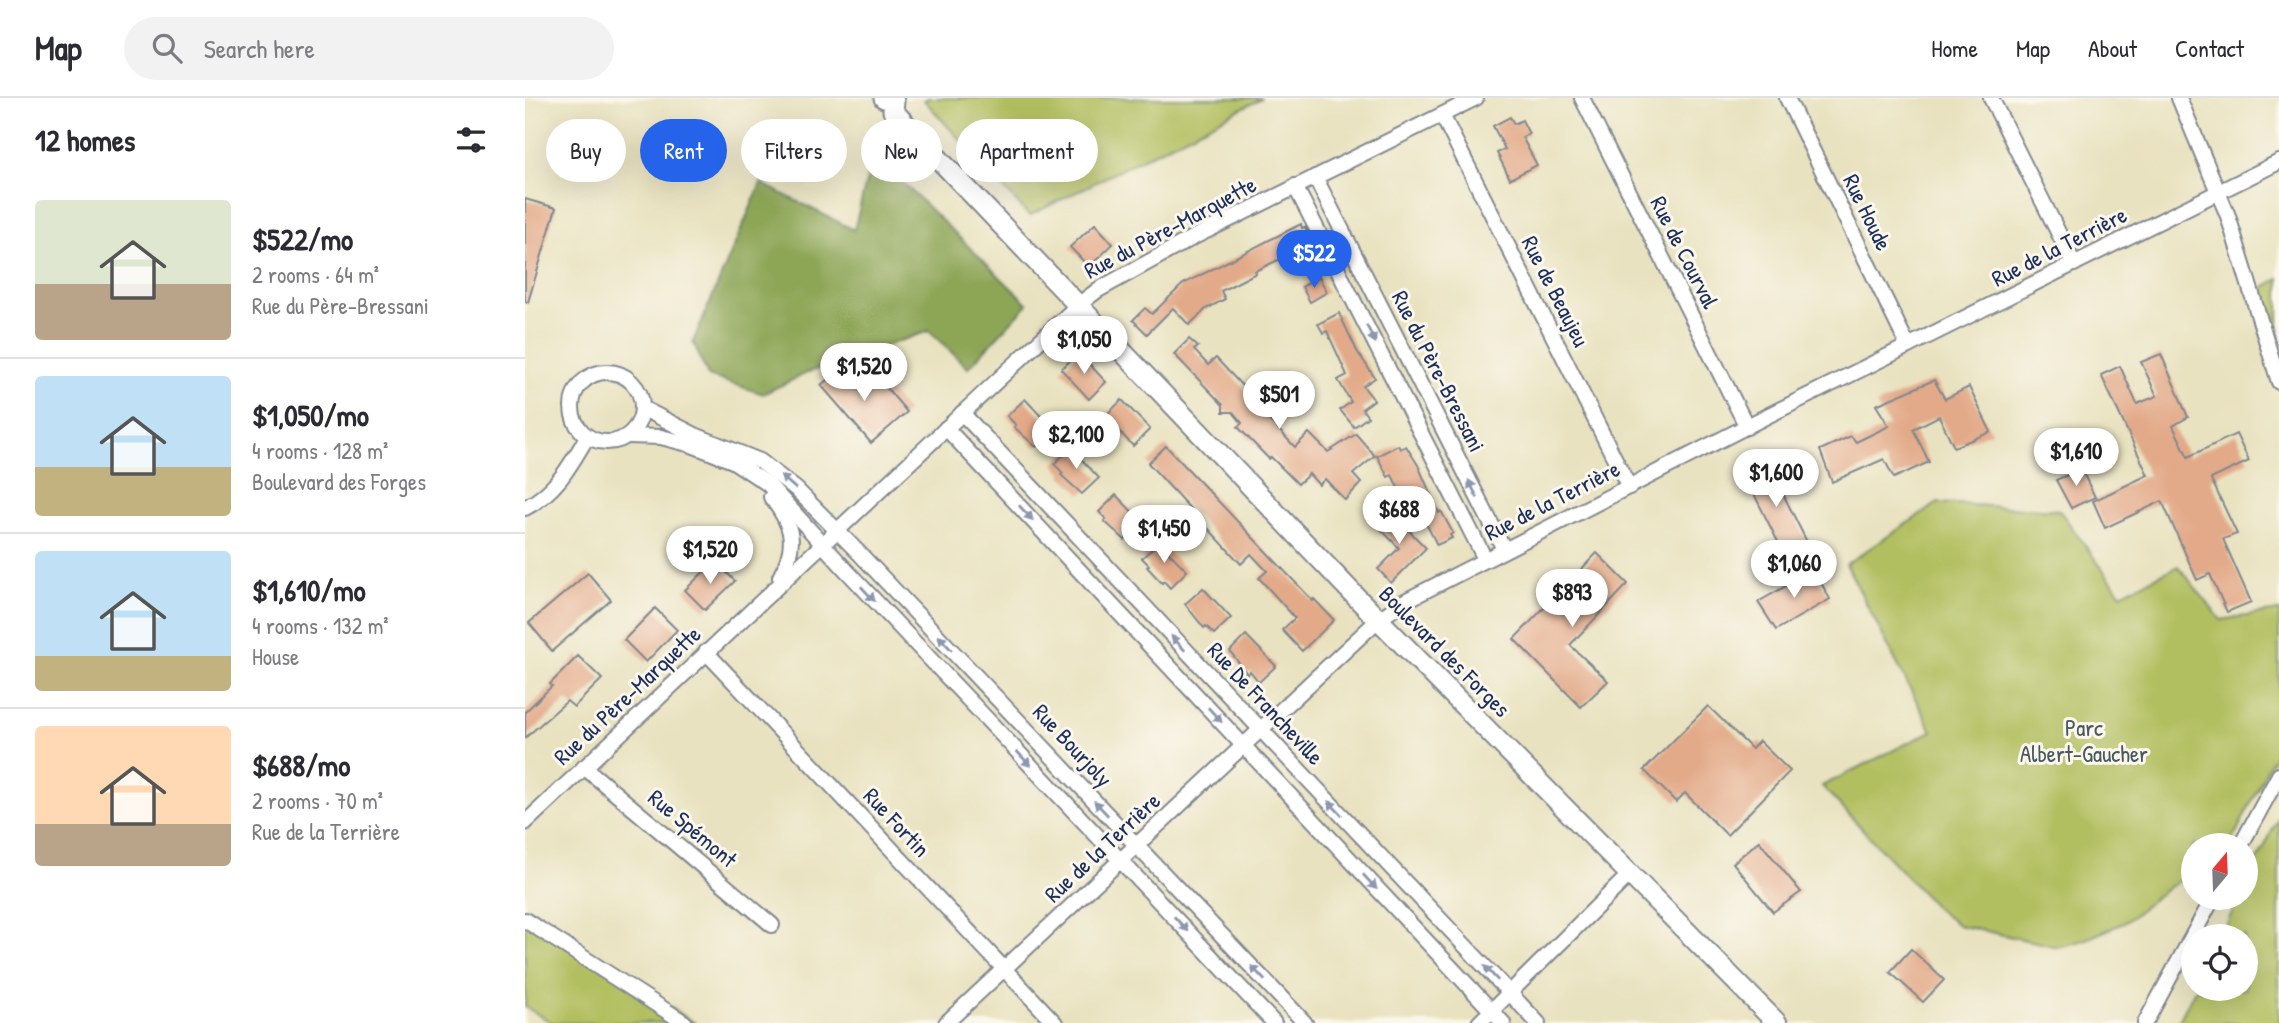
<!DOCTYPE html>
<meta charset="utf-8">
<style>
:root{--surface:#fff;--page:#f2f2f3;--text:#2b2b33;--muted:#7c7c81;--line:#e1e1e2;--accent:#2563eb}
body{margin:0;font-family:"Patrick Hand",sans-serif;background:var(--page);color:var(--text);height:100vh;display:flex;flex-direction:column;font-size:26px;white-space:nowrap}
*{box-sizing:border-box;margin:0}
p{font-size:23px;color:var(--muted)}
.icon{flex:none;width:38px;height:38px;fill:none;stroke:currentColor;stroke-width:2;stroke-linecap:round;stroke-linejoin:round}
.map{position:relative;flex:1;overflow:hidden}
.side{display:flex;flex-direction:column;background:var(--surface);width:525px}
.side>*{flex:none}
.top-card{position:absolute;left:21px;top:21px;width:665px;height:63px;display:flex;gap:14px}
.needle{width:46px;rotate:19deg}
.buttons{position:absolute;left:1656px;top:735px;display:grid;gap:14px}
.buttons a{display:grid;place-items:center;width:77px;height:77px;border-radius:50%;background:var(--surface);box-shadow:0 7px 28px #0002;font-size:35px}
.price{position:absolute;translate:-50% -60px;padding:0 16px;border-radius:24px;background:#fff;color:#222;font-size:23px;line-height:46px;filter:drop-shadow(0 2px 4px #0008)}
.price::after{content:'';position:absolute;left:50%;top:42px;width:21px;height:16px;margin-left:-10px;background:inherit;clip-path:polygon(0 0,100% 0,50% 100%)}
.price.active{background:var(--accent);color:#fff}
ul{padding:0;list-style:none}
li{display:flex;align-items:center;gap:21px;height:175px;padding:0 35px}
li+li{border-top:2px solid var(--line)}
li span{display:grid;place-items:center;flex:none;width:196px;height:140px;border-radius:7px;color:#555}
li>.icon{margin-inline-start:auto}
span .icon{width:84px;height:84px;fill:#fffc;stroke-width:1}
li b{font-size:30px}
h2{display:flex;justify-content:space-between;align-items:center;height:84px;padding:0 35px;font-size:30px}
.chip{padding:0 24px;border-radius:32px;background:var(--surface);box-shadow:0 7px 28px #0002;font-size:24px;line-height:63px}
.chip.active{background:var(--accent);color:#fff}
header{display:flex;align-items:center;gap:42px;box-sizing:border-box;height:98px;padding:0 35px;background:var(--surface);border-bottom:2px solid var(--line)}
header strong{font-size:33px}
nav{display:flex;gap:38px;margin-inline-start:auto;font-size:24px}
.search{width:490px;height:63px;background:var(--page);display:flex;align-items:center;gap:18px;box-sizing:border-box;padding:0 24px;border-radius:38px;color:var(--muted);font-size:26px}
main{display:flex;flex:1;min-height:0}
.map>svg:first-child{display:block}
.green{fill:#b2bf61;stroke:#667760;stroke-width:2}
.forest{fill:#8da657;stroke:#546a5a;stroke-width:2}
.building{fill:#e3aa89}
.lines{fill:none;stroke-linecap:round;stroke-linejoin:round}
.minor-casing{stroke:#82888f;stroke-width:18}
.secondary-casing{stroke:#82888f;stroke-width:23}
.minor{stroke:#fff;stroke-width:14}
.secondary{stroke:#fff;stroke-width:19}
.oneway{fill:#8d97ae}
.labels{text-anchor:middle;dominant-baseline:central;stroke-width:6;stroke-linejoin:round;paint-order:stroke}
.street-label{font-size:23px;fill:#1b2f5e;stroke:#fbf7ec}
.park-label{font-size:23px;fill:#485a5f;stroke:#fbf7ec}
</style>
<header>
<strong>Map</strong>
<div class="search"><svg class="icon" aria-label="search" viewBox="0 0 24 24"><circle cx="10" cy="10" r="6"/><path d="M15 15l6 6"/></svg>Search here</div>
<nav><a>Home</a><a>Map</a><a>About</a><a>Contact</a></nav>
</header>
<main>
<section class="side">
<h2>12 homes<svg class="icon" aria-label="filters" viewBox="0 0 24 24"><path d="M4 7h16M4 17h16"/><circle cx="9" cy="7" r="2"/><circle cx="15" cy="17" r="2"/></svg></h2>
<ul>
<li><span style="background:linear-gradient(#dfe7d0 60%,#b9a48a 0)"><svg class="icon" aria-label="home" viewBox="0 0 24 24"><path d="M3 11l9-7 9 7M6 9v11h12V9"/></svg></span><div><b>$522/mo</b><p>2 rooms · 64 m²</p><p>Rue du Père-Bressani</p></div></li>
<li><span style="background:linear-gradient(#bfe0f5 65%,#c2b280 0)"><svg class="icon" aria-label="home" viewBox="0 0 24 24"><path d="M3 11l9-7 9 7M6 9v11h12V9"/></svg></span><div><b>$1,050/mo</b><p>4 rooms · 128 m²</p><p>Boulevard des Forges</p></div></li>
<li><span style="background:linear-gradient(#bfe0f5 75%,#c2b280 0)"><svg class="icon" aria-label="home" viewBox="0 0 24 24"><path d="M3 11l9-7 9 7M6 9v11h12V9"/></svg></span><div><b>$1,610/mo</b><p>4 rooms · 132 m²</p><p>House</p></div></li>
<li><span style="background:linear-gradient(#ffd9b3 70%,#b9a48a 0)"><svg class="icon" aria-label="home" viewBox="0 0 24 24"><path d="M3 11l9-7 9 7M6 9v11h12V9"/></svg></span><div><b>$688/mo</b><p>2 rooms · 70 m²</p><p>Rue de la Terrière</p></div></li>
</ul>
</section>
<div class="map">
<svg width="1754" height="925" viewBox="0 0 1754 925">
<rect width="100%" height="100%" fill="#fbf7ec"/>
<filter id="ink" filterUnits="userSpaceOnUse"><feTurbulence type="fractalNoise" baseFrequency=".0143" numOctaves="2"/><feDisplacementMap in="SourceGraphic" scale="14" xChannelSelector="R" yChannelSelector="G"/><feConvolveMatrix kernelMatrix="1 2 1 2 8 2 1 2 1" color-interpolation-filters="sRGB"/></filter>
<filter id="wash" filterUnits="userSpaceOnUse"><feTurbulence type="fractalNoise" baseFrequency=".00686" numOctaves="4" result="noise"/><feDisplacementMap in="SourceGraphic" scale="28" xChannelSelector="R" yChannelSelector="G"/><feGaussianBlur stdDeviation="1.57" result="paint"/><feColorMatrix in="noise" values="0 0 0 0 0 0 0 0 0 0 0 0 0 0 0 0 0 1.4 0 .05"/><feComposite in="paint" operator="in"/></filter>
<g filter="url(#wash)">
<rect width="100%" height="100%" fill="#e9e2c0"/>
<g class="green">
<polygon points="403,0 737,0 504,118 399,2"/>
<polygon points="1754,181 1754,266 1730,194"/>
<polygon points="1413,405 1534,412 1596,496 1653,468 1696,522 1754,513 1754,648 1705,747 1668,747 1668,773 1637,794 1599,825 1559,842 1533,849 1433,827 1413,812 1297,688 1407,633 1321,466"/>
<polygon points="1754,719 1754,925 1653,925 1670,891 1720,891 1720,838 1696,838 1714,800 1720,800 1720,788"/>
<polygon points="0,816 170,925 28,925 0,909"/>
</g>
<polygon class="forest" points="348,56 503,206 443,270 404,233 284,274 238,296 183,278 168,244 236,85 329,132"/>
<g id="blocks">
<g class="building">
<polygon points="985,19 989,26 997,22 1004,36 997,39 1012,67 985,81 972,55 980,51 968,28"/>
<polygon points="0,101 31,110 3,204 0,204"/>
<polygon points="570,126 588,146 564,169 545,149"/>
<polygon points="776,126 777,130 780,129 788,144 784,146 789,156 772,164 768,155 730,173 731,175 696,193 700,201 681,211 664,227 648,210 622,236 608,222 620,210 627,216 658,186"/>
<polygon points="794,179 802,194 785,204 777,189"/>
<polygon points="814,215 832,253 850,280 838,288 849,302 837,311 843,319 829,329 815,312 826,304 813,282 822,277 802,233 798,235 793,226"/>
<polygon points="664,241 673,249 669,252 683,267 691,260 736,308 737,306 745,314 742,317 745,320 744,322 770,349 784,335 803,354 831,336 850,358 828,376 836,385 820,402 800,381 794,387 784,376 773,386 746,359 744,361 713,329 717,325 708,314 698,314 698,307 649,256"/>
<polygon points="554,255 581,284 564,301 536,271"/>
<polygon points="1636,256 1663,319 1648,328 1663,359 1711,336 1724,363 1686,381 1712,436 1698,441 1726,504 1702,514 1685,476 1672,482 1637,403 1580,430 1568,403 1623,377 1576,277 1595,268 1612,306 1632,298 1616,264"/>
<polygon points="321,266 342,291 354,281 382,314 346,345 296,287"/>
<polygon points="1409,282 1420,301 1444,289 1466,334 1429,349 1414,318 1388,331 1404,364 1369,380 1359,361 1307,384 1295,352 1326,338 1331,344 1364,328 1351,307"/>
<polygon points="500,301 529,332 511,349 489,329 491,327 482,318"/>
<polygon points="597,302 625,331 608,348 580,318"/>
<polygon points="873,347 875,351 881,348 893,367 914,415 916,413 928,435 925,437 927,440 912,447 884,392 876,396 867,377 863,379 852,358"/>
<polygon points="641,348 788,503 789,501 809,522 777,553 757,532 770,520 734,480 742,473 726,456 716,466 623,365"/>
<polygon points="546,350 574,380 557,396 536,377 538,375 529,366"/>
<polygon points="1244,368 1282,444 1258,454 1220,378"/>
<polygon points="1556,371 1570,399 1546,410 1531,382"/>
<polygon points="591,397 618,425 600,442 579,423 581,421 574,414"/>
<polygon points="864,412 901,450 866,485 853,471 874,450 850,425"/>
<polygon points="634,444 662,473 645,490 639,483 637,485 622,469 624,467 617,460"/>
<polygon points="1072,455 1103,486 1045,547 1083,583 1056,609 989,541"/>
<polygon points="190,463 210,483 180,512 160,492"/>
<polygon points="1289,472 1305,501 1251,532 1233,504"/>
<polygon points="63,475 86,502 27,553 4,525"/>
<polygon points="678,490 706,520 689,536 681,528 679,530 660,506"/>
<polygon points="130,510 152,532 121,564 99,542"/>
<polygon points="721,537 751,568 734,584 725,573 722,576 705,553"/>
<polygon points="53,558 77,581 49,609 42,603 0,640 0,614 27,588 25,586"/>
<polygon points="1183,608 1227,651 1234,643 1265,673 1202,737 1160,695 1151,704 1119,672"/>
<polygon points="1234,743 1276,794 1248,814 1208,765"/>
<polygon points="1386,851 1419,882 1398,904 1365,874"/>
</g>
</g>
</g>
<g filter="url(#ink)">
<use href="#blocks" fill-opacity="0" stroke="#82888f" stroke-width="2"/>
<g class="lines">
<g class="minor-casing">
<g id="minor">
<polyline points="1057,0 1222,329"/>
<polyline points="1262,0 1383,248"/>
<polyline points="1466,0 1549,166"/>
<polyline points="1654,0 1703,118 1754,284"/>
<polyline points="917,17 1104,389"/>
<polyline points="790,79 979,451"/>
<polyline points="770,88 960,461"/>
<circle cx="82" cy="309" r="35"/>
<polyline points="117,310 170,337 235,363 271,391 335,456 780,925"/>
<polyline points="437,315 1013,925"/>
<polyline points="421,330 978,925"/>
<polyline points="103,338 136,339 167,347 208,363 243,386 321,472 749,925"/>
<path d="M246,399C268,428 273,446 255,479"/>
<path d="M0,410C31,394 45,368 62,339"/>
<polyline points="181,554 530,925"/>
<polyline points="59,669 247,827"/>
<polyline points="0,725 553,207 573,192 667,140 951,0"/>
<polyline points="1716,747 1754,677"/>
<polyline points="0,822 160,925"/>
<polyline points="421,925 854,521 880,503 1244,317 1754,64"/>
<polyline points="954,925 1105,776"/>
<polyline points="1620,925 1688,800"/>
</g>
</g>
<g class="secondary-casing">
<polyline id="secondary" points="359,0 369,3 368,13 835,503 1252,925"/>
</g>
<use href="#minor" class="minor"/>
<use href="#secondary" class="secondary"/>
</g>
<defs><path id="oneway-solid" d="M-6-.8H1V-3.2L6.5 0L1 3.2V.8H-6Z" transform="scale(1.75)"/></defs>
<g class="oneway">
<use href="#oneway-solid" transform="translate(846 236) rotate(63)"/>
<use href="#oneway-solid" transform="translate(263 384) rotate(-139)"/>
<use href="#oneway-solid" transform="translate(948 391) rotate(-117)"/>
<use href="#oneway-solid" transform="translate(501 415) rotate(47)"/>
<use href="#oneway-solid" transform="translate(343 496) rotate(47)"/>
<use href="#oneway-solid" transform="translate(420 545) rotate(-133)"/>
<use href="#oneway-solid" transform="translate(653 545) rotate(-133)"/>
<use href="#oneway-solid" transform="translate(690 617) rotate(47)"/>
<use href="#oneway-solid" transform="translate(499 661) rotate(47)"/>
<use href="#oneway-solid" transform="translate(576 710) rotate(-133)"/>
<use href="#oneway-solid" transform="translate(810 710) rotate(-133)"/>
<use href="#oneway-solid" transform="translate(845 784) rotate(47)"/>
<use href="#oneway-solid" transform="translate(656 826) rotate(47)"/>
<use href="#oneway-solid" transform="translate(733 875) rotate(-133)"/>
<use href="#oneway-solid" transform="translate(966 875) rotate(-133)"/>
</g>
</g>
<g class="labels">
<g class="street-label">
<text transform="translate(1343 114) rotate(64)">Rue Houde</text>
<text transform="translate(645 129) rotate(-28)">Rue du Père-Marquette</text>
<text transform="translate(1534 148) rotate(-27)">Rue de la Terrière</text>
<text transform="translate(1160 154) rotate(63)">Rue de Courval</text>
<text transform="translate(1031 193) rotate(63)">Rue de Beaujeu</text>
<text transform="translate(914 273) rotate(63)">Rue du Père-Bressani</text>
<text transform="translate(1027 402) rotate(-27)">Rue de la Terrière</text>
<text transform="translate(920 553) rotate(45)">Boulevard des Forges</text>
<text transform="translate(102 597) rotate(-43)">Rue du Père-Marquette</text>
<text transform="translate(741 605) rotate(47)">Rue De Francheville</text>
<text transform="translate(548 647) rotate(47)">Rue Bourjoly</text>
<text transform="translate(372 724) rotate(47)">Rue Fortin</text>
<text transform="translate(168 730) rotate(40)">Rue Spémont</text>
<text transform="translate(577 749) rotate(-43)">Rue de la Terrière</text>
</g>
<g class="park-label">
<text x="1559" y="629">Parc<tspan x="1559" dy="26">Albert-Gaucher</tspan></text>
</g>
</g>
</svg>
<div class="buttons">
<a><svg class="needle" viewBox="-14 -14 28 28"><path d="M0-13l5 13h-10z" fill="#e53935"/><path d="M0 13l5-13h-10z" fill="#7c7c81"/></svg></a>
<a><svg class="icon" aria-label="locate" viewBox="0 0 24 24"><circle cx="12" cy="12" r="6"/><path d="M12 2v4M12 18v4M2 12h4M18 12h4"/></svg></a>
</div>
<b class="price active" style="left:789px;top:192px">$522</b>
<b class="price" style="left:559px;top:278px">$1,050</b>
<b class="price" style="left:339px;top:305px">$1,520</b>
<b class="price" style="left:754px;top:333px">$501</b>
<b class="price" style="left:551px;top:373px">$2,100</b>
<b class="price" style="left:1551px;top:390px">$1,610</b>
<b class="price" style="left:1251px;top:411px">$1,600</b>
<b class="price" style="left:874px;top:448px">$688</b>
<b class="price" style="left:639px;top:467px">$1,450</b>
<b class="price" style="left:185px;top:488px">$1,520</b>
<b class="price" style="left:1269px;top:502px">$1,060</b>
<b class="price" style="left:1047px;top:531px">$893</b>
<div class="top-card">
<a class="chip">Buy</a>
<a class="chip active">Rent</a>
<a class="chip">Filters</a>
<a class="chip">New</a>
<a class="chip">Apartment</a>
</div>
</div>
</main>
